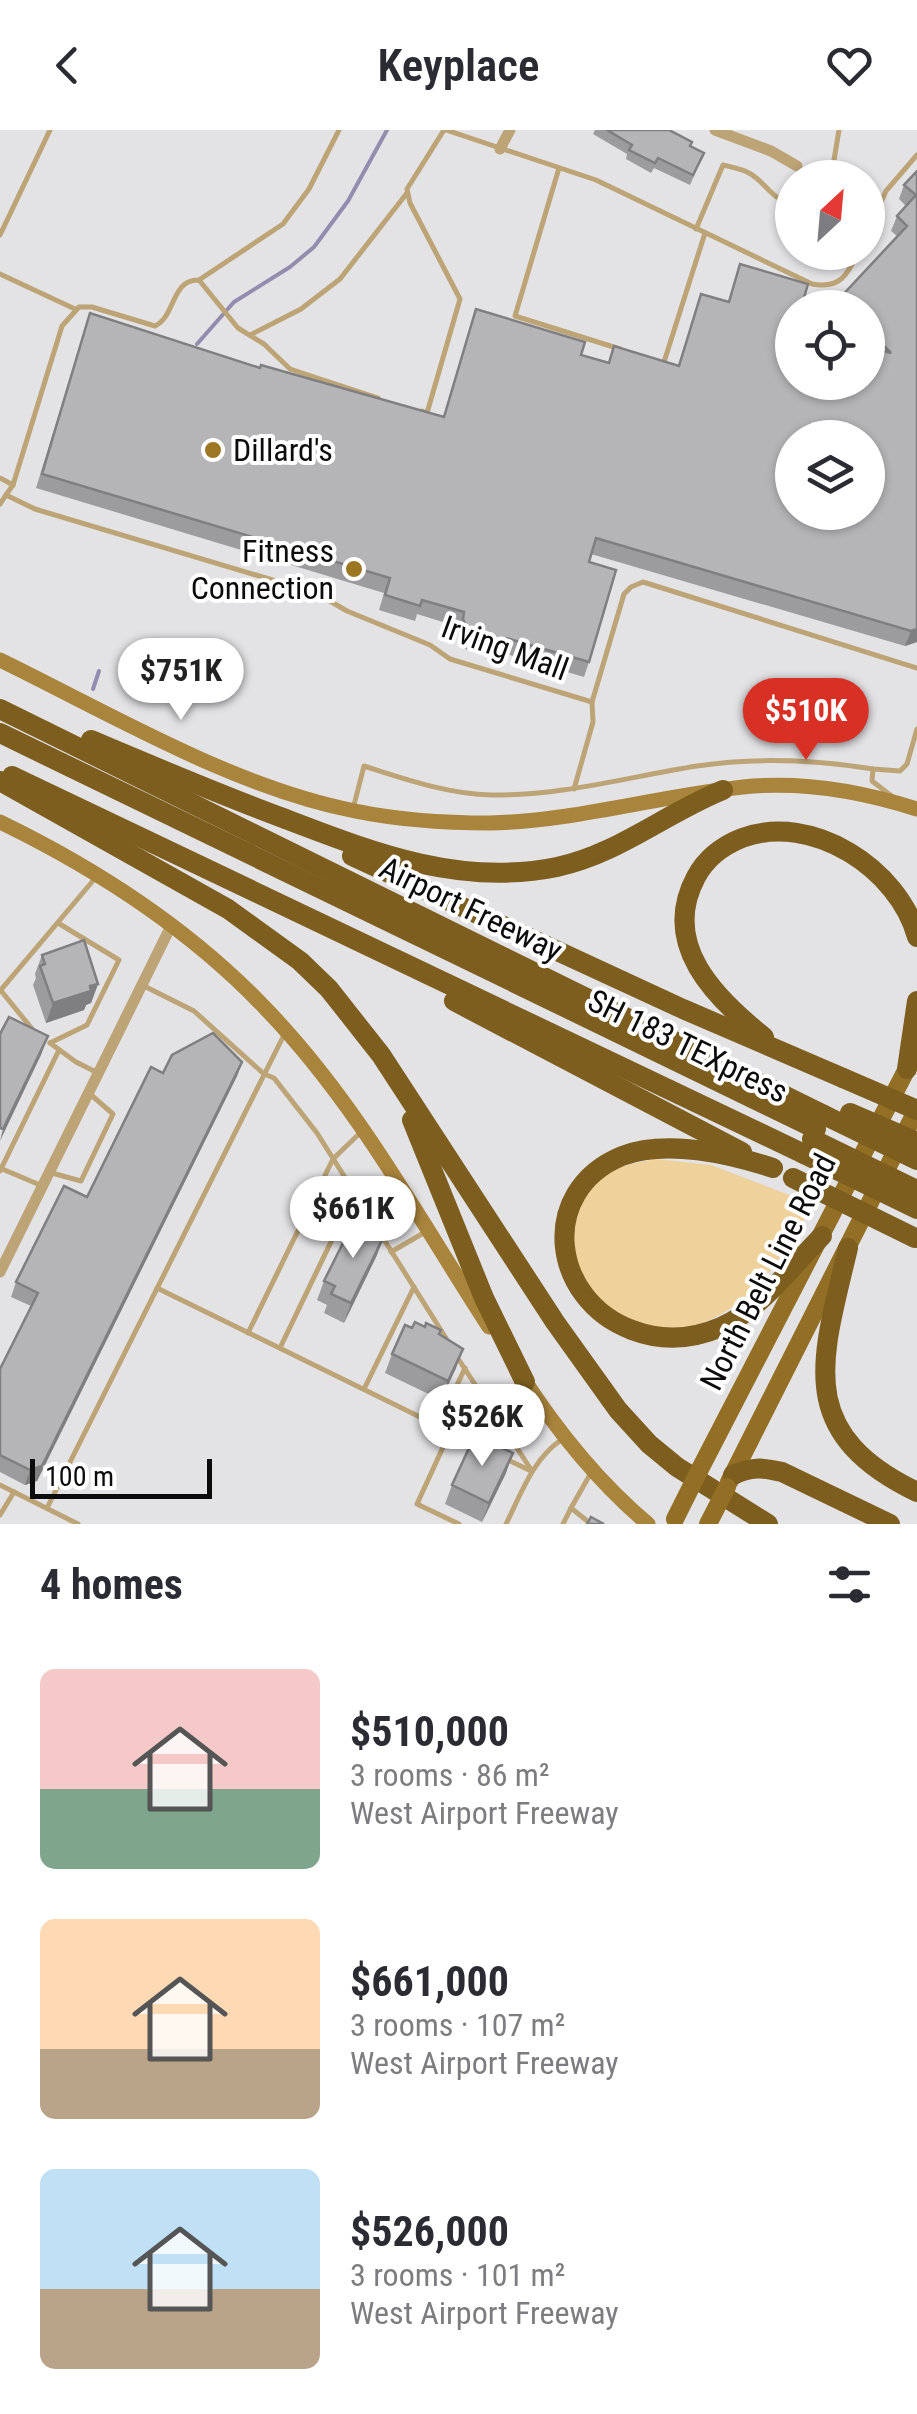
<!DOCTYPE html>
<meta charset="utf-8">
<style>
:root{--surface:#fff;--page:#f7f7f7;--text:#2b2b33;--muted:#7c7c81;--accent:#d93025}
body{margin:0;font-family:"Roboto Condensed",sans-serif;background:var(--page);color:var(--text);height:100vh;display:flex;flex-direction:column;font-size:38px;white-space:nowrap}
*{box-sizing:border-box;margin:0}
p{font-size:32px;color:var(--muted)}
.icon{flex:none;width:55px;height:55px;fill:none;stroke:currentColor;stroke-width:2;stroke-linecap:round;stroke-linejoin:round}
.map{position:relative;height:1394px;overflow:hidden}
.sheet{display:flex;flex-direction:column;background:var(--surface);flex:1}
.sheet>*{flex:none}
.needle{width:65px;rotate:26deg}
.controls{position:absolute;left:775px;top:30px;display:grid;gap:20px}
.controls a{display:grid;place-items:center;width:110px;height:110px;border-radius:50%;background:var(--surface);box-shadow:0 2px 8px #0004;font-size:50px}
.scale{position:absolute;left:30px;bottom:25px;width:182px;box-sizing:border-box;padding-left:10px;border:5px solid #0c0c0d;border-top:0;font-size:28px;line-height:35px;white-space:nowrap;color:#0c0c0d;-webkit-text-stroke:8px #fff;paint-order:stroke}
.price{position:absolute;translate:-50% -85px;padding:0 22px;border-radius:35px;background:#fff;color:#222;font-size:32px;line-height:65px;filter:drop-shadow(0 2px 5px #0008)}
.price::after{content:'';position:absolute;left:50%;top:60px;width:30px;height:22px;margin-left:-15px;background:inherit;clip-path:polygon(0 0,100% 0,50% 100%)}
.price.on{background:var(--accent);color:#fff}
ul{padding:0;list-style:none}
li{display:flex;align-items:center;gap:30px;height:250px;padding:0 40px}
li span{display:grid;place-items:center;flex:none;width:280px;height:200px;border-radius:15px;color:#555}
li>.icon{margin-inline-start:auto}
span .icon{width:120px;height:120px;fill:#fffc;stroke-width:1}
li b{font-size:42px}
h2{display:flex;justify-content:space-between;align-items:center;height:120px;padding:0 40px;font-size:42px}
header{display:flex;justify-content:space-between;align-items:center;height:130px;padding:0 40px;background:var(--surface);font-size:45px;font-weight:600}
.map>svg:first-child{display:block}
.green{fill:#efd19c}
.lines{fill:none;stroke-linecap:round;stroke-linejoin:round}
.stream{stroke:#948caf;stroke-width:4}
.lane{stroke:#bda477;stroke-width:5}
.street{stroke:#bda477;stroke-width:11}
.secondary{stroke:#a9843c;stroke-width:15}
.primary{stroke:#936f25;stroke-width:18}
.highway{stroke:#7d5e1f;stroke-width:20}
.primary-bridge{stroke:#936f25;stroke-width:18}
.highway-bridge{stroke:#7d5e1f;stroke-width:20}
.wall{fill:#9c9b9d}
.shaded-wall{fill:#7f7e80}
.building{fill:#b5b4b7;stroke:#7f7e80;stroke-width:2.5;fill-rule:evenodd}
.poi-dot{fill:#9d7623;stroke:#fff;stroke-width:4}
.labels{text-anchor:middle;dominant-baseline:central;stroke-width:8;stroke-linejoin:round;paint-order:stroke}
.poi-label{font-size:32px;fill:#0c0c0d;stroke:#fff;text-anchor:start}
.street-label{font-size:32px;fill:#0c0c0d;stroke:#fff}
</style>
<header><svg class="icon" aria-label="back" viewBox="0 0 24 24"><path d="M15 5l-7 7 7 7"/></svg>Keyplace<svg class="icon" aria-label="heart" viewBox="0 0 24 24"><path d="M12 20l-8-8c-3-5 5-10 8-4 3-6 11-1 8 4z"/></svg></header>
<div class="map">
<svg width="917" height="1394" viewBox="0 0 917 1394">
<rect width="100%" height="100%" fill="#e3e2e5"/>
<path class="green" d="M655,1029L711,1035L813,1074C795,1104 778,1136 752,1161C735,1178 709,1193 686,1198C639,1208 578,1166 571,1119C570,1112 574,1102 575,1096C578,1075 586,1057 604,1045C619,1035 638,1033 655,1029Z"/>
<g class="lines">
<g class="stream">
<polyline points="197,214 234,172 290,137 314,117 348,71 387,0"/>
<polyline points="93,559 99,541"/>
</g>
<g class="lane">
<path d="M446,0L596,50L812,154C840,159 848,145 858,122"/>
<polyline points="559,38 515,186 620,219"/>
<polyline points="831,48 839,0"/>
<path d="M696,99L723,35C731,37 742,39 749,43C766,52 771,70 792,73"/>
<polyline points="868,101 886,61 917,25"/>
<polyline points="0,105 50,0"/>
<polyline points="0,144 75,179"/>
<polyline points="199,150 283,94 309,59 339,0"/>
<polyline points="250,205 301,179 340,149 407,63"/>
<polyline points="664,232 705,103"/>
<path d="M378,268L290,239L264,214L238,198L199,150C171,149 176,186 155,196L92,177H79L62,196L13,355L6,365L35,379L316,463L347,481L430,515L450,529L592,572L624,464L631,457L643,452L917,538"/>
<polyline points="422,281 427,283 460,169 410,73 407,59 444,0"/>
<polyline points="0,348 13,355"/>
<polyline points="0,374 6,365"/>
<polyline points="574,659 593,592 592,572"/>
<polyline points="893,667 872,651 873,639 900,641 907,634 917,599"/>
<path d="M354,675L364,636C405,649 447,664 491,665C561,666 628,647 697,636C755,627 815,630 873,639"/>
<polyline points="144,856 194,881 264,944 274,948 317,1003 449,1213"/>
<polyline points="0,861 97,746"/>
<polyline points="2,862 33,900"/>
<polyline points="50,913 87,895 119,830 58,793"/>
<polyline points="50,913 76,932 98,943"/>
<polyline points="0,1038 40,1055"/>
<polyline points="0,1041 59,920"/>
<polyline points="52,1043 81,1051 113,984 90,964"/>
<polyline points="391,1122 427,1101"/>
<polyline points="157,1158 475,1314"/>
<polyline points="248,1203 333,1029 361,1002"/>
<polyline points="280,1218 354,1064"/>
<polyline points="457,1227 532,1341"/>
<polyline points="364,1259 414,1157"/>
<polyline points="438,1296 465,1238"/>
<polyline points="450,1302 417,1374 459,1394"/>
<polyline points="469,1311 487,1271"/>
<polyline points="508,1330 529,1340"/>
<polyline points="0,1355 78,1394"/>
<polyline points="47,1378 285,903"/>
<polyline points="0,1385 14,1362"/>
<path d="M506,1394C521,1364 533,1329 561,1310"/>
<polyline points="563,1394 571,1378"/>
<polyline points="591,1394 571,1378 592,1341"/>
</g>
<g class="street">
<polyline points="715,0 771,21 797,36"/>
<polyline points="500,19 510,0"/>
<polyline points="0,1142 172,794"/>
</g>
<g class="secondary">
<path d="M0,530C111,584 233,657 355,681C399,690 446,693 490,693C579,691 665,664 753,656C809,652 864,662 917,679"/>
<path d="M0,692C99,740 190,799 266,879C356,972 419,1089 489,1197"/>
<path d="M521,1245C557,1301 597,1351 648,1394"/>
</g>
<g class="primary">
<polyline points="699,1341 912,929"/>
<polyline points="729,1352 917,979"/>
</g>
<g class="highway">
<polyline points="0,579 824,985"/>
<polyline points="0,603 816,999"/>
<path d="M91,610C155,637 218,664 283,688C372,722 460,757 557,737C618,724 666,683 723,660"/>
<polyline points="12,646 804,1024"/>
<polyline points="0,651 228,779 300,831 329,859 381,925 555,1192 618,1280 649,1314 677,1337 768,1394"/>
<polyline points="352,726 683,879 843,948"/>
<polyline points="454,871 742,1022"/>
<path d="M764,907C715,868 660,814 696,747C706,728 722,716 742,708C812,682 899,739 917,807"/>
<polyline points="907,939 917,871"/>
<polyline points="412,990 484,1168 525,1252"/>
<path d="M773,1038C730,1024 666,1009 622,1026C537,1061 551,1170 632,1200C661,1211 691,1210 721,1197C760,1180 792,1136 822,1106"/>
<path d="M848,1118C822,1229 793,1302 917,1362"/>
<path d="M733,1345C751,1337 762,1337 782,1342L890,1394"/>
</g>
<g class="primary-bridge">
<polyline points="675,1389 699,1341"/>
<polyline points="708,1394 727,1357"/>
</g>
<g class="highway-bridge">
<polyline points="843,948 917,980"/>
<polyline points="850,983 917,1012"/>
<polyline points="824,985 917,1030"/>
<polyline points="812,1009 917,1060"/>
<polyline points="804,1024 917,1079"/>
<polyline points="793,1048 915,1108"/>
</g>
</g>
<g class="wall">
<polygon points="595,0 657,0 704,23 690,55 654,38 651,43 626,29 627,24 593,4"/>
<polygon points="917,41 917,512 905,516 591,424 589,432 589,532 584,547 500,522 492,528 465,519 457,504 459,497 417,484 415,491 379,480 384,463 36,358 90,183 260,238 443,287 476,179 581,225 608,233 614,216 678,235 701,164 728,172 740,134 792,178 792,252 868,252 868,178 836,178 838,170 897,106 891,101 897,86 906,76 899,69 904,55"/>
<polygon points="42,825 98,854 91,873 86,875 84,880 46,893 33,855 36,848 35,844"/>
<polygon points="242,932 237,946 37,1351 25,1355 0,1342 0,1239 31,1176 11,1167 16,1152 87,1067 163,943"/>
<polygon points="377,1125 344,1193 324,1183 327,1175 317,1170 324,1151"/>
<polygon points="412,1198 439,1204 456,1238 441,1270 385,1243 392,1224"/>
<polygon points="506,1343 482,1392 445,1374 452,1355"/>
</g>
<g class="shaded-wall">
<polygon points="917,499 917,512 905,516 911,501"/>
<polygon points="506,508 500,522 492,528 497,513"/>
<polygon points="98,854 91,873 86,875 84,880 46,893 53,873"/>
<polygon points="48,906 41,925 0,1011 3,999"/>
<polygon points="242,932 237,946 37,1351 25,1355 30,1340"/>
<polygon points="384,1106 377,1125 344,1193 351,1173"/>
<polygon points="463,1219 456,1238 441,1270 448,1251"/>
<polygon points="513,1323 506,1343 482,1392 489,1373"/>
</g>
<g class="building">
<polygon points="607,0 669,0 692,12 690,16 704,23 693,45 658,28 655,33 629,20 632,15"/>
<path d="M917,41V499L911,501L596,408L589,432L616,440L589,532L506,508L497,513L470,505L463,489L464,482L422,470L420,476L385,465L390,448L42,344L90,183L260,238L261,235L444,287L476,179L585,212L581,225L609,233L614,216L679,236L701,164L729,172L740,134L808,154L801,178H792V252H868V216L891,223L868,200V178H845L838,170L907,96L897,86L916,65L904,55ZM792,308H868V382H792Z"/>
<polygon points="84,810 98,854 90,856 91,861 53,873 40,836 45,834 42,825"/>
<polygon points="9,887 48,906 3,999 0,998 0,904"/>
<polygon points="213,903 242,932 42,1336 30,1340 0,1325 0,1239 38,1163 16,1152 64,1056 87,1067 151,937 163,943 172,925"/>
<polygon points="354,1091 384,1106 351,1173 331,1164 335,1156 324,1151"/>
<polygon points="415,1192 425,1197 426,1193 441,1200 439,1204 463,1219 448,1251 392,1224 405,1195 412,1198"/>
<polygon points="475,1305 513,1323 489,1373 452,1355"/>
<polygon points="591,1387 604,1394 587,1394"/>
</g>
<g class="poi-dot">
<circle cx="213" cy="320" r="10"/>
<circle cx="354" cy="439" r="10"/>
</g>
<g class="labels">
<g class="poi-label">
<text x="233" y="320">Dillard's</text>
<text x="334" y="421" text-anchor="end">Fitness<tspan x="334" dy="37">Connection</tspan></text>
</g>
<g class="street-label">
<text transform="translate(505 518) rotate(20)">Irving Mall</text>
<text transform="translate(471 779) rotate(26)">Airport Freeway</text>
<text transform="translate(688 916) rotate(26)">SH 183 TEXpress</text>
<text transform="translate(768 1142) rotate(-63)">North Belt Line Road</text>
</g>
</g>
</svg>
<div class="controls">
<a><svg class="needle" viewBox="-14 -14 28 28"><path d="M0-13l5 13h-10z" fill="#e53935"/><path d="M0 13l5-13h-10z" fill="#7c7c81"/></svg></a>
<a><svg class="icon" aria-label="locate" viewBox="0 0 24 24"><circle cx="12" cy="12" r="6"/><path d="M12 2v4M12 18v4M2 12h4M18 12h4"/></svg></a>
<a><svg class="icon" aria-label="layers" viewBox="0 0 24 24"><path d="M12 4l9 5-9 5-9-5zM3 14l9 5 9-5"/></svg></a>
</div>
<div class="scale">100 m</div>
<b class="price" style="left:181px;top:593px">$751K</b>
<b class="price on" style="left:806px;top:633px">$510K</b>
<b class="price" style="left:353px;top:1131px">$661K</b>
<b class="price" style="left:482px;top:1339px">$526K</b>
</div>
<section class="sheet">
<h2>4 homes<svg class="icon" aria-label="filters" viewBox="0 0 24 24"><path d="M4 7h16M4 17h16"/><circle cx="9" cy="7" r="2"/><circle cx="15" cy="17" r="2"/></svg></h2>
<ul>
<li><span style="background:linear-gradient(#f6c9c9 60%,#7fa58c 0)"><svg class="icon" aria-label="home" viewBox="0 0 24 24"><path d="M3 11l9-7 9 7M6 9v11h12V9"/></svg></span><div><b>$510,000</b><p>3 rooms · 86 m²</p><p>West Airport Freeway</p></div></li>
<li><span style="background:linear-gradient(#ffd9b3 65%,#b9a48a 0)"><svg class="icon" aria-label="home" viewBox="0 0 24 24"><path d="M3 11l9-7 9 7M6 9v11h12V9"/></svg></span><div><b>$661,000</b><p>3 rooms · 107 m²</p><p>West Airport Freeway</p></div></li>
<li><span style="background:linear-gradient(#bfe0f5 60%,#b9a48a 0)"><svg class="icon" aria-label="home" viewBox="0 0 24 24"><path d="M3 11l9-7 9 7M6 9v11h12V9"/></svg></span><div><b>$526,000</b><p>3 rooms · 101 m²</p><p>West Airport Freeway</p></div></li>
</ul>
</section>
